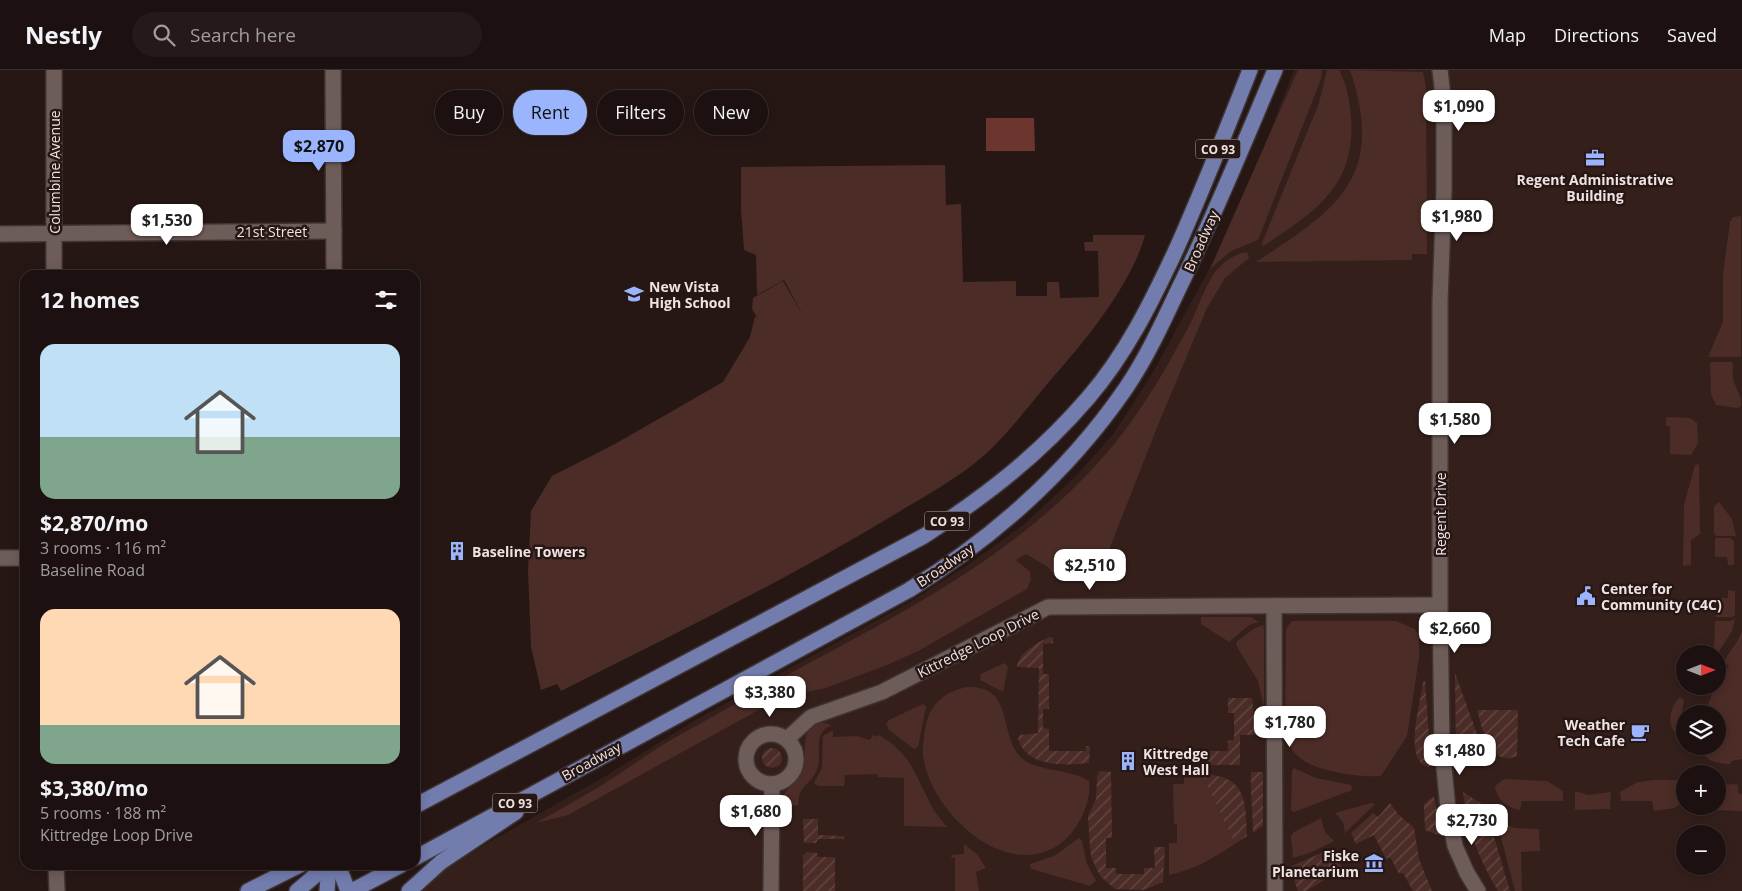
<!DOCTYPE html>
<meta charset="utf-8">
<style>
:root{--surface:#1c1110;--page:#251a19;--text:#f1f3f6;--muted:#a09d9f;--line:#3a3130;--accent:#9ab5fd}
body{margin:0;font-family:"Open Sans",sans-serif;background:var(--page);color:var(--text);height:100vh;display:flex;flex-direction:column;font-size:19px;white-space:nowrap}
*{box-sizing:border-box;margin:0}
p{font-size:16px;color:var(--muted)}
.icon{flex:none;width:28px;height:28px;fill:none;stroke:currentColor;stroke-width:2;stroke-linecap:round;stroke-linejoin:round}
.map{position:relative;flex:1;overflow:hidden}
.details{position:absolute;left:20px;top:200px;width:400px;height:600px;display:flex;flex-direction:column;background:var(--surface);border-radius:15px;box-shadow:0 2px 12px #0003,0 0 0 1px var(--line)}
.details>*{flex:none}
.banner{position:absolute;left:435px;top:20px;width:475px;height:45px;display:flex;gap:10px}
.needle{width:32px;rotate:90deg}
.buttons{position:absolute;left:1676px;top:575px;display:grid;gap:10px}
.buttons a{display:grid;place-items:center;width:50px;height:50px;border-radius:50%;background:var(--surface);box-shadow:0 2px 12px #0003,0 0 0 1px var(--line);font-size:25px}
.price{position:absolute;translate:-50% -42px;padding:0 11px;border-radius:10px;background:#fff;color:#222;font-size:16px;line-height:32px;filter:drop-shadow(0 1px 2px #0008)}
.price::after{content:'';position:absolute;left:50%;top:30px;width:15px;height:11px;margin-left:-8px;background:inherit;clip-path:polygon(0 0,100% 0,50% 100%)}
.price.current{background:var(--accent);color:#111}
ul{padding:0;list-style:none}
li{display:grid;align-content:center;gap:10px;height:265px;padding:0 20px}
li span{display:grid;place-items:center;height:155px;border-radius:15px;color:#555}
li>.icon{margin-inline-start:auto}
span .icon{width:90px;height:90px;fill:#fffc;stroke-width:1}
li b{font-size:21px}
h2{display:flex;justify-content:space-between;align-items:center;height:60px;padding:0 20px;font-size:21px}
.pill{padding:0 18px;border-radius:22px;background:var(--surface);box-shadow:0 2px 12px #0003,0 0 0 1px var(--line);font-size:18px;line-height:45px}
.pill.current{background:var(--accent);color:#111}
header{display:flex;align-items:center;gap:30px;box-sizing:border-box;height:70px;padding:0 25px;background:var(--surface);border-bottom:1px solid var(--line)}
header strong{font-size:24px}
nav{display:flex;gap:28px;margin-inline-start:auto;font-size:18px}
.search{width:350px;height:45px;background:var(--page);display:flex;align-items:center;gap:12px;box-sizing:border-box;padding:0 18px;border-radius:28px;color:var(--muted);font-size:19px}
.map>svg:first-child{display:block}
.built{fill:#341f1b;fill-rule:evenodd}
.grass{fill:#4c2c27}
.garden{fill:url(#garden-furrows)}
.water{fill:#6c352d}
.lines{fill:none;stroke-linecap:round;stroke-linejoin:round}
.street-casing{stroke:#3f3434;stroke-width:18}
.secondary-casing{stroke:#3f3434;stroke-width:18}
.primary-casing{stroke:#3f3434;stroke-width:18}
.street{stroke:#6e5c58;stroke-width:15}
.secondary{stroke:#6e5c58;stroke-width:15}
.primary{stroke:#727cad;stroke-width:15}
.labels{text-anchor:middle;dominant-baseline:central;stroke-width:5;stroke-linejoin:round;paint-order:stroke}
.shield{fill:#261715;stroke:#b2a6a4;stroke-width:1}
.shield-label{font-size:12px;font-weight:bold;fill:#eee3e1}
.street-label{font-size:14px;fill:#eee3e1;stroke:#261715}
.poi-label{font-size:14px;font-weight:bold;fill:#eee3e1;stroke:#261715;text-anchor:start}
</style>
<header>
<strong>Nestly</strong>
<div class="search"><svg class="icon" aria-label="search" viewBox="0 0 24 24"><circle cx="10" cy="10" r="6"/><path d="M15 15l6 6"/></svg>Search here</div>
<nav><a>Map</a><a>Directions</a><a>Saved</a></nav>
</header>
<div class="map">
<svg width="1742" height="821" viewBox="0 0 1742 821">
<defs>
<pattern id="garden-furrows" width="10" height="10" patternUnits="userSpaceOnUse" patternTransform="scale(1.25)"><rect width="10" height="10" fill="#4c2c27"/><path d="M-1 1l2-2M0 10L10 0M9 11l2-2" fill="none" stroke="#664a46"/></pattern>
</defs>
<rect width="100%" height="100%" fill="#261715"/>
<path class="built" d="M1294,0H1742V821H421L447,796L604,707L697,649L910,532L968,495L1023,455L1077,405L1114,363L1152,304L1235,152ZM1685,584H1718V616H1685ZM1685,644H1718V676H1685ZM1685,704H1718V736H1685ZM1685,764H1718V796H1685Z"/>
<g class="grass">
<polygon points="1298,0 1322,0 1321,9 1258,170 1231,181 1210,199"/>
<path d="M1327,0H1339C1347,14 1350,32 1351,48C1356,116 1314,143 1263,176L1262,173L1319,33Z"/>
<path d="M1350,0L1423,2L1426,17L1427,184H1412V190L1256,192C1338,139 1386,107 1350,0Z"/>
<path d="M945,95L946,135L961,134L963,212L1016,211V226H1047V212H1059L1060,228L1099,227L1098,181H1085L1084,172H1093V165H1145C1133,210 1091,264 1060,299C1038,324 1016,354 993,377C964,406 926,425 892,446C785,511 672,565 561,621L557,614L541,620L531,577L528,500L531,441L552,406L613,375L723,312L750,267L755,246L758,249L752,239L753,228L783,211L804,247L784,210L757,225L756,185L744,180L741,140V97Z"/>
<polygon points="1741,146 1741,287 1708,287 1723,252 1723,204 1730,152 1733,147"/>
<path d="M1247,182L1249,188L1225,208L1207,238L1158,355L1098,508L1092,510H1064L1054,506L1048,497L1026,484L1016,490L1030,502L1031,510L1027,519L918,581L887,595L826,618L796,624L775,631L568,745L536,753C557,741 577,730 597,718C624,702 649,682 676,667C721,642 766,617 811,592C925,531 1042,468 1122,364C1149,329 1171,290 1191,252C1198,237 1204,220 1213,205C1219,195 1235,183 1247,182Z"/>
<path d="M1713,292H1732C1734,297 1732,302 1733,308C1735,319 1742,324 1741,336L1737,338L1716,335L1711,324L1710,293Z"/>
<polygon points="1666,347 1690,348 1697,353 1698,373 1691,385 1670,384 1670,356 1666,356"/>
<polygon points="1699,394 1700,464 1691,470 1691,495 1683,496 1684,435 1695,395"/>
<polygon points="1719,432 1732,449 1736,466 1716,466 1714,463 1714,436"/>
<polygon points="1715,468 1730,468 1734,471 1734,495 1728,495 1727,487 1715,487"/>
<polygon points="1728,520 1735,521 1735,545 1732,547 1716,547 1716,528 1728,528"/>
<polygon points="1201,547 1251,547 1259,552 1249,555 1229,572 1201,554"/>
<polygon points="1735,549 1732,561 1718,583 1714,578 1715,551 1730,551"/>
<path d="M1292,551H1396L1415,559L1419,565V588L1407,666L1381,706C1358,708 1292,700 1290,672L1285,669L1286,559Z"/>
<polygon points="1263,555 1264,559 1264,637 1258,611 1237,577 1236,572 1255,558"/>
<path d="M1742,561V689L1731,691V694C1715,694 1706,691 1698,676H1718V644H1700L1702,637H1707L1715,617L1718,616L1719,609L1729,596L1724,592C1729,581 1738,573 1742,561Z"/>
<polygon points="1004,593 1008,597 1003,622 980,610 981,604"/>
<path d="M967,617C1013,616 999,658 1018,684C1032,703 1067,697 1089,711C1092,727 1081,754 1069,766C1015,821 930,745 923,685C922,677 924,667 925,659C929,635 943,622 967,617Z"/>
<path d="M1680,627L1684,630L1678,665C1665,656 1670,637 1680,627Z"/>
<polygon points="923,634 926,637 918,677 914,679 889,660 886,654 889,650"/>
<path d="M820,652L832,655C812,663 822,680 818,697C812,716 799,712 798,735L783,736L784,724C791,714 800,707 803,695C808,677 799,661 820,652Z"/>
<path d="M833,660V667L857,666L870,670L873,665L877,667L879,665C910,683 914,702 929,731C933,741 940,748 947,757L904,756V708L878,707V704L845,705L844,716H818L814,713L822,698L823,666Z"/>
<polygon points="1294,698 1316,708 1351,715 1352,720 1294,742 1291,740 1292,701"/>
<path d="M1202,704L1235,774C1213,788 1194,800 1169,805V773H1177V754H1174L1173,714H1184V705Z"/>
<path d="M1504,709L1547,711L1563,721V731H1522L1520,740C1507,738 1496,729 1495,716Z"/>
<polygon points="1654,710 1685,710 1685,732 1674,738 1654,741 1652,731 1621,731 1620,722 1638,712"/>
<polygon points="1735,714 1738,715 1738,723 1742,724 1742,741 1710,740 1705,736 1718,736 1718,715"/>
<polygon points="1575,721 1588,725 1611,722 1610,739 1575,740"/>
<polygon points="1371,733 1375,734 1373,736 1345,763 1343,752 1335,743"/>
<polygon points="1321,748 1325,762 1334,771 1310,783 1293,788 1291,766 1294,762"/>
<polygon points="1499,753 1516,758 1539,759 1540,781 1521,782 1522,821 1515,821 1498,756"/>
<polygon points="1079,768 1082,771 1087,794 1096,811 1090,816 1031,799 1030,794 1054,786"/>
<polygon points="964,774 977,784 986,798 976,802 979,821 955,821 955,788 951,788 952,785 964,784"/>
</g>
<g class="garden">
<path d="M1049,567L1053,568V573L1043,574V604H1049V639H1043V658L1049,659V681H1086V676H1090L1089,693C1064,696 1027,697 1018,669L1020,665L1038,663L1039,598L1017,597C1018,583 1037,573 1049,567Z"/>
<polygon points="1455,603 1476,661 1478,675 1468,694 1456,696"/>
<path d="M1425,611L1431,696L1427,697C1403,688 1421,633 1423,612Z"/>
<polygon points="1228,628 1252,628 1256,665 1240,665 1240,695 1207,695 1207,693 1203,693 1203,681 1228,681 1228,671 1234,670 1234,643 1228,643"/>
<path d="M1477,640H1518L1517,686C1512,687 1512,689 1506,688C1486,686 1482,656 1477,640Z"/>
<circle cx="772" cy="688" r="10"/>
<polygon points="1100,701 1111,702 1112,768 1106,768 1106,798 1116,798 1116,804 1144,804 1144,798 1155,798 1154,777 1165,777 1163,812 1144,820 1115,819 1100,806 1091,787 1090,778 1088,746 1096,729 1097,706"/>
<path d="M1251,702H1263V756L1253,763C1253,742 1250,723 1251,702Z"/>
<path d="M1202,704C1246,706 1246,729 1247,766L1235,774Z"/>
<path d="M1463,722L1485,736L1510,821H1498C1479,790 1467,758 1463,722Z"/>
<polygon points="1432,727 1434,727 1443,767 1425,760 1424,734"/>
<polygon points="1390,733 1398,744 1414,758 1419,789 1432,821 1413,821 1403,803 1399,804 1390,787 1386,789 1374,765 1356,774 1351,763 1373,743 1378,747"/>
<polygon points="803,749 818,749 818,765 844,766 844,769 818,769 816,773 804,773"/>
<polygon points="1330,779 1343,799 1306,821 1298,821 1291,801 1292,796"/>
<polygon points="807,782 817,783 818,787 835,787 835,821 803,821 803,786"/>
</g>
<polygon class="water" points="986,48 1034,48 1035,81 986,81"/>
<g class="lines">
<g class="street-casing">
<g id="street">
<polyline points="54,0 54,205"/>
<polyline points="0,164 334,161"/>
<polyline points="0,488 25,488"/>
<polyline points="1274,536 1275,821"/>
<circle cx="771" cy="689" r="25"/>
<polyline points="787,669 811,647 882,622 1048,537 1440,535"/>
<polyline points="56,795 57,821"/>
<polyline points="771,821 772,714"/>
</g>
</g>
<g class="secondary-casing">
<g id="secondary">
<polyline points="333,0 334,205"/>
<polyline points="1440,0 1444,35 1444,119 1440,232 1440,535 1442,677 1448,739 1455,776 1467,803 1478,821"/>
</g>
</g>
<g class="primary-casing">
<g id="primary">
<path d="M415,736L924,466C987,425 1039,385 1088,328C1126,284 1151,233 1175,182C1202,122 1226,61 1250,0"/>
<path d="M415,788L909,520C995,467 1069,401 1126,318C1147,287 1163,252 1179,218C1214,147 1244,73 1275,0"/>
<polyline points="338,795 348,821"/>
<polyline points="248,821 300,795"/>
<polyline points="297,821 317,804 322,795"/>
<polyline points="327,821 329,795"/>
<polyline points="352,821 401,795"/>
<polyline points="409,821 441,792 516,742"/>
</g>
</g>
<use href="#street" class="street"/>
<use href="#secondary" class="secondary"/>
<use href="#primary" class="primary"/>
</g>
<defs>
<g id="office-bare" transform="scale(1.5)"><path d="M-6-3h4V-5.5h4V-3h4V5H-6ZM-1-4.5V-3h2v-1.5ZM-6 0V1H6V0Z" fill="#9ab5fd" stroke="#261715" stroke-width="2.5" paint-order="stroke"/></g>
<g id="school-bare" transform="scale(1.5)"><path d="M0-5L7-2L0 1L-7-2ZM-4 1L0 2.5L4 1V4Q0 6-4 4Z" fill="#9ab5fd" stroke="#261715" stroke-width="2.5" paint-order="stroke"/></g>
<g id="building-bare" transform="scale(1.5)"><path d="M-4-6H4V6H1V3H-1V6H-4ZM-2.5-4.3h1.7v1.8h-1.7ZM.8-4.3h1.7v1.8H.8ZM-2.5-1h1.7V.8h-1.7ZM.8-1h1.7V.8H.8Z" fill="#9ab5fd" stroke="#261715" stroke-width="2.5" paint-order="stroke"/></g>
<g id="civic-bare" transform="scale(1.5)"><path d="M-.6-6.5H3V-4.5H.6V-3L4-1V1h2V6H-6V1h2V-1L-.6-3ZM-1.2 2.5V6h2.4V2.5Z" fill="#9ab5fd" stroke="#261715" stroke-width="2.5" paint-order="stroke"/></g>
<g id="cafe-bare" transform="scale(1.5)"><path d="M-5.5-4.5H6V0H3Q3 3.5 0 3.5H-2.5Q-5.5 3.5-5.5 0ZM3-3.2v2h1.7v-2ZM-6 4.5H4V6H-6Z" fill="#9ab5fd" stroke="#261715" stroke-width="2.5" paint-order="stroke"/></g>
<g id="museum-bare" transform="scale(1.5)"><path d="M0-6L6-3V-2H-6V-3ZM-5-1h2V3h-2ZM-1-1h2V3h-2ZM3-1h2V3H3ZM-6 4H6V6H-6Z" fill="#9ab5fd" stroke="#261715" stroke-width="2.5" paint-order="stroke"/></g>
</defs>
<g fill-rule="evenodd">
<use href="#office-bare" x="1595" y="88"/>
<use href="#school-bare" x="634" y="224"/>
<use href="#building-bare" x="457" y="481"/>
<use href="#civic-bare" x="1586" y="526"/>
<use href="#cafe-bare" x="1640" y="662"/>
<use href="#building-bare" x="1128" y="691"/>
<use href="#museum-bare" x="1374" y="793"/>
</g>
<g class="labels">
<g class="shield">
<rect x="1195.5" y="69.5" width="45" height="19" rx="4"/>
<rect x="924.5" y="441.5" width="45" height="19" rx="4"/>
<rect x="492.5" y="723.5" width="45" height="19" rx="4"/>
</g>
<g class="shield-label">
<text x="1218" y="79">CO 93</text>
<text x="947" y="451">CO 93</text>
<text x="515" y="733">CO 93</text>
</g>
<g class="street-label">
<text transform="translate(54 102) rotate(-90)">Columbine Avenue</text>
<text x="272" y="161">21st Street</text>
<text transform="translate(1201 171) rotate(-66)">Broadway</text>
<text transform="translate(1440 444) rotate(-90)">Regent Drive</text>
<text transform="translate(945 495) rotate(-34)">Broadway</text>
<text transform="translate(978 573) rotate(-27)">Kittredge Loop Drive</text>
<text transform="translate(591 691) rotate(-29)">Broadway</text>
</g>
<g class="poi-label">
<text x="1595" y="109" text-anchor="middle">Regent Administrative<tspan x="1595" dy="16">Building</tspan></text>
<text x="649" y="216">New Vista<tspan x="649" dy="16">High School</tspan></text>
<text x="472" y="481">Baseline Towers</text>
<text x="1601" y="518">Center for<tspan x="1601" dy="16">Community (C4C)</tspan></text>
<text x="1625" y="654" text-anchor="end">Weather<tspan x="1625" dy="16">Tech Cafe</tspan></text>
<text x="1143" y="683">Kittredge<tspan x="1143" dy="16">West Hall</tspan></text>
<text x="1359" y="785" text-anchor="end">Fiske<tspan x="1359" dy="16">Planetarium</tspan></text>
</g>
</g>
</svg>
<div class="buttons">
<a><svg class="needle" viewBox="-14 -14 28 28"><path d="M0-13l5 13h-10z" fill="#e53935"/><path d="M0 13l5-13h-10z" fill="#a09d9f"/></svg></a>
<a><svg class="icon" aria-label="layers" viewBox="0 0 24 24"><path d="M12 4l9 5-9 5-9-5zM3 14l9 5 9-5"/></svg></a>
<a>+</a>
<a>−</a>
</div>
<b class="price" style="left:1459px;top:62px">$1,090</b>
<b class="price current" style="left:319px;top:102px">$2,870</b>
<b class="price" style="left:1457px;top:172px">$1,980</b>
<b class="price" style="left:167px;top:176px">$1,530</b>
<b class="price" style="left:1455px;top:375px">$1,580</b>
<b class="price" style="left:1090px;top:521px">$2,510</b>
<b class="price" style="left:1455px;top:584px">$2,660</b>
<b class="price" style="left:770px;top:648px">$3,380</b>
<b class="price" style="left:1290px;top:678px">$1,780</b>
<b class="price" style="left:1460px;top:706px">$1,480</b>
<b class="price" style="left:756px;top:767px">$1,680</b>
<b class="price" style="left:1472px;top:776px">$2,730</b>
<div class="banner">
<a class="pill">Buy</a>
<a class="pill current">Rent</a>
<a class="pill">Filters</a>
<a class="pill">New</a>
</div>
<section class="details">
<h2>12 homes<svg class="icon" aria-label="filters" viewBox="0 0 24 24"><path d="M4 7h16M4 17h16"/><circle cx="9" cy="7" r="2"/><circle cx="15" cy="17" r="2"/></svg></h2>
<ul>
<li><span style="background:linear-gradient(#bfe0f5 60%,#7fa58c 0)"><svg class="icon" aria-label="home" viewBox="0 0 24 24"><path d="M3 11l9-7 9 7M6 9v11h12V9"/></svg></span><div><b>$2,870/mo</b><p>3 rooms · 116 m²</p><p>Baseline Road</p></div></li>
<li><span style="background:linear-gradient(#ffd9b3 75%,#7fa58c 0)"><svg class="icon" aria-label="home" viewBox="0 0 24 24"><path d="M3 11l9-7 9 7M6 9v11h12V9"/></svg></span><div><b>$3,380/mo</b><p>5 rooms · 188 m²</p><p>Kittredge Loop Drive</p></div></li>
</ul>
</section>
</div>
